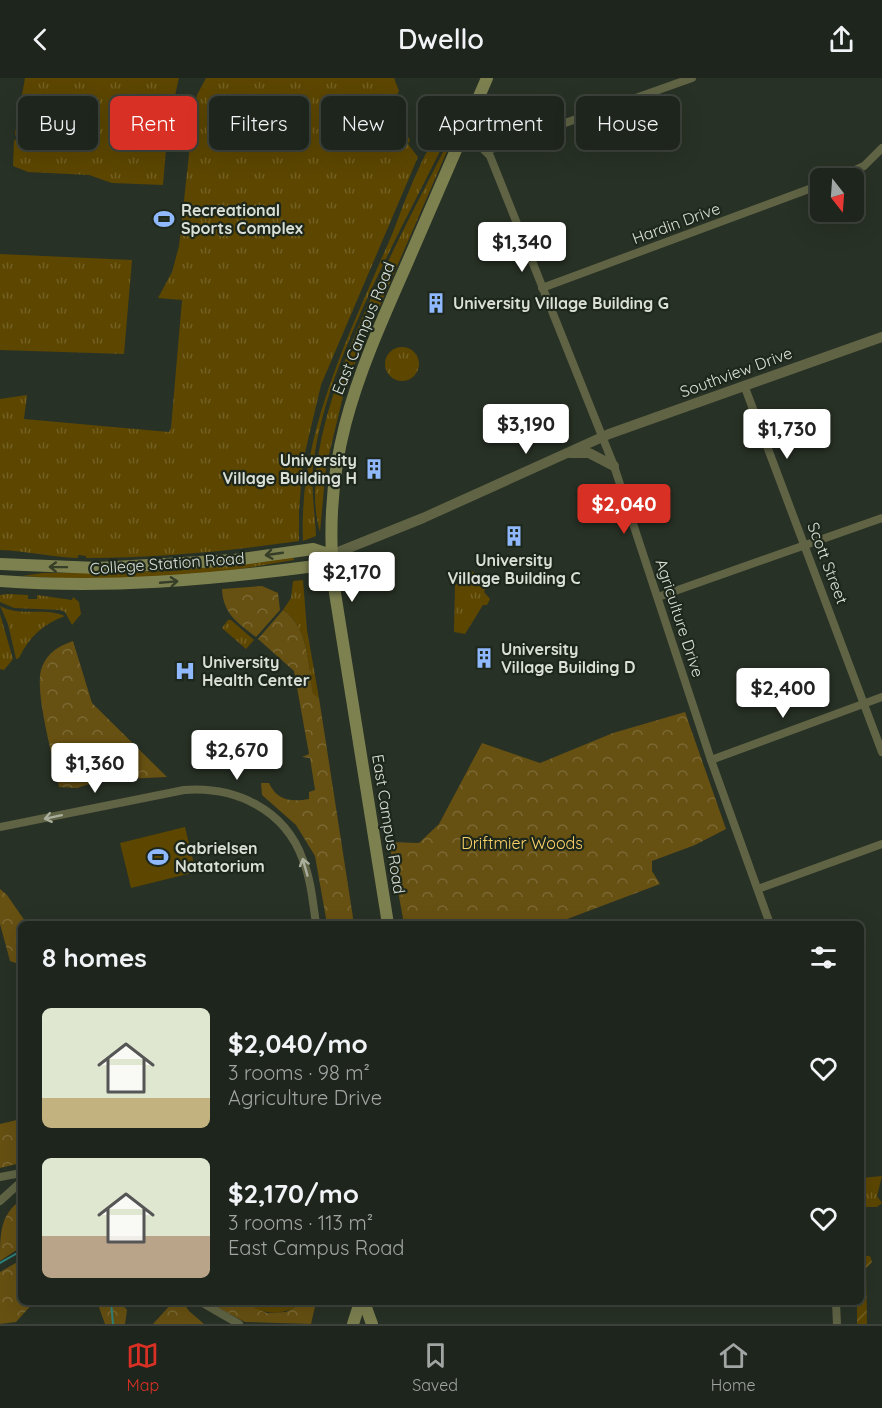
<!DOCTYPE html>
<meta charset="utf-8">
<style>
:root{--surface:#1e251c;--page:#262d25;--text:#f1f3f6;--muted:#a1a5a3;--line:#3c423b;--accent:#d93025}
body{margin:0;font-family:Quicksand,sans-serif;background:var(--page);color:var(--text);height:100vh;display:flex;flex-direction:column;font-size:22px;white-space:nowrap}
*{box-sizing:border-box;margin:0}
p{font-size:20px;color:var(--muted)}
.icon{flex:none;width:33px;height:33px;fill:none;stroke:currentColor;stroke-width:2;stroke-linecap:round;stroke-linejoin:round}
.map{position:relative;flex:1;overflow:hidden}
.panel{position:absolute;left:18px;top:843px;width:846px;height:384px;display:flex;flex-direction:column;background:var(--surface);border-radius:9px;box-shadow:0 6px 24px #0002,0 0 0 2px var(--line)}
.panel>*{flex:none}
.top-card{position:absolute;left:18px;top:18px;width:846px;height:54px;display:flex;gap:12px}
.needle{width:39px;rotate:163deg}
.fabs{position:absolute;left:810px;top:90px;display:grid;gap:12px}
.fabs a{display:grid;place-items:center;width:54px;height:54px;border-radius:9px;background:var(--surface);box-shadow:0 6px 24px #0002,0 0 0 2px var(--line);font-size:30px}
.price{position:absolute;translate:-50% -51px;padding:0 14px;border-radius:6px;background:#fff;color:#222;font-size:20px;line-height:39px;filter:drop-shadow(0 2px 3px #0008)}
.price::after{content:'';position:absolute;left:50%;top:36px;width:18px;height:14px;margin-left:-9px;background:inherit;clip-path:polygon(0 0,100% 0,50% 100%)}
.price.active{background:var(--accent);color:#fff}
ul{padding:0;list-style:none}
li{display:flex;align-items:center;gap:18px;height:150px;padding:0 24px}
li span{display:grid;place-items:center;flex:none;width:168px;height:120px;border-radius:9px;color:#555}
li>.icon{margin-inline-start:auto}
span .icon{width:72px;height:72px;fill:#fffc;stroke-width:1}
li b{font-size:26px}
h2{display:flex;justify-content:space-between;align-items:center;height:72px;padding:0 24px;font-size:26px}
.pill{padding:0 21px;border-radius:9px;background:var(--surface);box-shadow:0 6px 24px #0002,0 0 0 2px var(--line);font-size:21px;line-height:54px}
.pill.active{background:var(--accent);color:#fff}
header{display:flex;justify-content:space-between;align-items:center;height:78px;padding:0 24px;background:var(--surface);font-size:27px;font-weight:600}
.menu{display:flex;justify-content:space-around;align-items:center;height:84px;border-top:2px solid var(--line);background:var(--surface);font-size:16px;color:var(--muted)}
.menu a{display:grid;justify-items:center;gap:3px}
.menu .active{color:var(--accent)}
.map>svg:first-child{display:block}
.grass{fill:url(#grass-tufts)}
.forest{fill:url(#forest-crowns)}
.garden{fill:url(#garden-furrows)}
.pitch{fill:#5c4600}
.lines{fill:none;stroke-linecap:round;stroke-linejoin:round}
.stream{stroke:#2e847d;stroke-width:2}
.minor{stroke:#606445;stroke-width:8}
.tertiary{stroke:#606445;stroke-width:10}
.secondary{stroke:#7d8150;stroke-width:12}
.oneway{stroke:#363e28}
.oneway2{stroke:#a9ae9d}
.labels{text-anchor:middle;dominant-baseline:central;stroke-width:4.5;stroke-linejoin:round;paint-order:stroke}
.poi-label{font-size:16px;font-weight:bold;fill:#dae0d8;stroke:#1e271b;text-anchor:start}
.street-label{font-size:16px;fill:#dae0d8;stroke:#1e271b}
.park-label{font-size:16px;fill:#fcd369;stroke:#1e271b}
</style>
<header><svg class="icon" aria-label="back" viewBox="0 0 24 24"><path d="M15 5l-7 7 7 7"/></svg>Dwello<svg class="icon" aria-label="share" viewBox="0 0 24 24"><path d="M12 15V3M7 8l5-5 5 5M5 13v7h14v-7"/></svg></header>
<div class="map">
<svg width="882" height="1246" viewBox="0 0 882 1246">
<defs>
<pattern id="grass-tufts" width="24" height="20" patternUnits="userSpaceOnUse" patternTransform="scale(1.5)"><rect width="24" height="20" fill="#5c4600"/><path d="M3 7l-1-3M5 7V3M7 7l1-3M15 17l-1-3M17 17v-4M19 17l1-3" fill="none" stroke="#736024"/></pattern>
<pattern id="forest-crowns" width="20" height="18" patternUnits="userSpaceOnUse" patternTransform="scale(1.5)"><rect width="20" height="18" fill="#665012"/><path d="M2 6a3 3 0 1 1 6 0M12 15a3 3 0 1 1 6 0" fill="none" stroke="#7b6934"/></pattern>
<pattern id="garden-furrows" width="10" height="10" patternUnits="userSpaceOnUse" patternTransform="scale(1.5)"><rect width="10" height="10" fill="#5c4600"/><path d="M-1 1l2-2M0 10L10 0M9 11l2-2" fill="none" stroke="#736024"/></pattern>
</defs>
<rect width="100%" height="100%" fill="#283125"/>
<g class="grass">
<polygon points="25,0 179,0 168,48 163,107 112,105 89,97 28,94 13,88 14,63 17,60 15,56"/>
<path d="M206,0H394L399,13C389,32 399,45 410,62L408,66L418,79L321,307L303,383L299,433V463C229,473 158,480 86,480V478L78,477V480C51,479 26,473 0,472V321L27,317L24,341L169,354L171,350L182,222L158,220L172,194L179,168L194,31L197,17Z"/>
<path d="M434,63L443,67C398,159 324,288 313,389C311,413 315,434 316,458L303,463C298,354 352,251 393,154C402,131 420,81 434,63Z"/>
<path d="M446,68L448,71L346,306L326,389L320,454C290,354 401,159 446,68Z"/>
<polygon points="0,176 132,182 124,276 0,272"/>
<circle cx="402" cy="286" r="17"/>
<path d="M293,479L294,482C274,485 254,489 234,492C165,503 91,503 22,498L43,495L173,493Z"/>
<polygon points="471,493 489,503 484,514 490,521 487,527 483,527 465,556 454,554 455,507"/>
<path d="M303,502L307,552L319,620L313,617C308,587 309,550 283,532L291,520L293,503Z"/>
<polygon points="8,516 28,517 28,521 37,521 37,517 72,522 73,519 79,524 81,536 72,547 65,534 60,532 14,530 0,524 0,517"/>
<path d="M0,528C20,539 45,529 65,538C43,546 29,559 19,580L16,581L8,546Z"/>
<polygon points="0,536 13,581 4,592 0,591"/>
<polygon points="228,542 231,542 254,562 246,571 222,550"/>
<polygon points="882,1098 877,1118 882,1125 877,1129 861,1129 861,1100"/>
<path d="M240,1224H296L295,1229C277,1239 258,1234 240,1224Z"/>
</g>
<g class="forest">
<path d="M262,508L278,515L280,532L256,559C238,545 223,536 222,511Z"/>
<path d="M283,532C309,550 308,587 313,616L319,620L354,846H327L315,778L296,747L262,717L261,705H269C277,723 291,724 309,721V714L315,712L310,680L302,679L309,676L294,593L258,561Z"/>
<path d="M73,563L92,625L167,699L102,702L77,710L59,709C54,682 33,611 42,589C48,574 59,568 73,563Z"/>
<polygon points="685,634 726,751 695,767 652,783 652,793 660,806 554,846 404,846 389,764 419,765 439,746 482,665 540,685 613,655"/>
<polygon points="0,811 7,817 27,846 21,846 21,887 10,883 0,846"/>
<polygon points="21,1041 21,1085 0,1090 0,1046"/>
<path d="M21,1122V1169L0,1183C0,1155 0,1137 21,1122Z"/>
<polygon points="21,1182 21,1224 34,1224 16,1244 0,1246 0,1194"/>
<polygon points="97,1224 120,1224 127,1232 125,1246 105,1246"/>
<polygon points="173,1224 183,1224 189,1233 204,1246 153,1246"/>
<polygon points="207,1224 240,1224 267,1235 286,1234 295,1229 296,1224 316,1224 311,1246 245,1244"/>
</g>
<polygon class="garden" points="861,1178 870,1178 872,1184 866,1190 867,1246 857,1246 857,1224 861,1224"/>
<polygon class="pitch" points="185,749 196,794 131,810 120,765"/>
<g class="lines">
<g class="stream">
<polyline points="0,1185 21,1173"/>
<polyline points="111,1224 113,1246"/>
</g>
<g class="minor">
<polyline points="463,56 476,64 490,78 614,388 711,682 770,846"/>
<polyline points="486,73 692,0"/>
<polyline points="838,100 864,88 882,70"/>
<polyline points="542,210 820,107"/>
<polyline points="744,307 882,674"/>
<polyline points="658,519 882,440"/>
<polyline points="711,682 882,619"/>
<path d="M0,749L184,712C235,708 285,731 303,782C311,802 313,825 316,846"/>
<polyline points="758,811 882,766"/>
<polyline points="0,1099 21,1095"/>
<polyline points="0,1123 21,1104"/>
<polyline points="201,1224 239,1246"/>
<polyline points="836,1224 837,1246"/>
</g>
<g class="tertiary">
<polyline points="570,375 589,375 614,388"/>
<polyline points="331,477 423,440 609,356 882,259"/>
</g>
<g class="secondary">
<polyline points="0,486 98,490 234,482 313,471 331,477"/>
<path d="M0,503C106,511 210,502 315,488L331,477"/>
<path d="M388,846L335,515C319,382 356,301 408,183C434,122 461,61 487,0"/>
<polyline points="364,1224 372,1246"/>
<polyline points="353,1246 360,1224"/>
</g>
</g>
<defs><path id="oneway-shaft" d="M-6 0H5M1.5-3L5.5 0L1.5 3" fill="none" stroke-width="1.6" stroke-linecap="round" stroke-linejoin="round" transform="scale(1.5)"/></defs>
<g class="oneway">
<use href="#oneway-shaft" transform="translate(274 476) rotate(172)"/>
<use href="#oneway-shaft" transform="translate(58 489) rotate(-179)"/>
<use href="#oneway-shaft" transform="translate(169 504) rotate(-5)"/>
</g>
<g class="oneway2">
<use href="#oneway-shaft" transform="translate(53 739) rotate(168)"/>
<use href="#oneway-shaft" transform="translate(305 789) rotate(-106)"/>
</g>
<defs>
<g id="stadium-bare" transform="scale(1.62)"><path d="M0-5a6.5 5 0 1 0 0 10a6.5 5 0 1 0 0-10ZM-3.5-1.8h7v3.6h-7Z" fill="#8fb8fd" stroke="#1e271b" stroke-width="2.5" paint-order="stroke"/></g>
<g id="building-bare" transform="scale(1.62)"><path d="M-4-6H4V6H1V3H-1V6H-4ZM-2.5-4.3h1.7v1.8h-1.7ZM.8-4.3h1.7v1.8H.8ZM-2.5-1h1.7V.8h-1.7ZM.8-1h1.7V.8H.8Z" fill="#8fb8fd" stroke="#1e271b" stroke-width="2.5" paint-order="stroke"/></g>
<g id="hospital-bare" transform="scale(1.62)"><path d="M-5-5h3v3.5h4V-5h3V5h-3V1.5h-4V5h-3Z" fill="#8fb8fd" stroke="#1e271b" stroke-width="2.5" paint-order="stroke"/></g>
</defs>
<g fill-rule="evenodd">
<use href="#stadium-bare" x="164" y="141"/>
<use href="#building-bare" x="436" y="225"/>
<use href="#building-bare" x="374" y="391"/>
<use href="#building-bare" x="514" y="458"/>
<use href="#building-bare" x="484" y="580"/>
<use href="#hospital-bare" x="185" y="593"/>
<use href="#stadium-bare" x="158" y="779"/>
</g>
<g class="labels">
<g class="poi-label">
<text x="181" y="132">Recreational<tspan x="181" dy="18">Sports Complex</tspan></text>
<text x="453" y="225">University Village Building G</text>
<text x="357" y="382" text-anchor="end">University<tspan x="357" dy="18">Village Building H</tspan></text>
<text x="514" y="482" text-anchor="middle">University<tspan x="514" dy="18">Village Building C</tspan></text>
<text x="501" y="571">University<tspan x="501" dy="18">Village Building D</tspan></text>
<text x="202" y="584">University<tspan x="202" dy="18">Health Center</tspan></text>
<text x="175" y="770">Gabrielsen<tspan x="175" dy="18">Natatorium</tspan></text>
</g>
<g class="street-label">
<text transform="translate(676 145) rotate(-20)">Hardin Drive</text>
<text transform="translate(363 250) rotate(-68)">East Campus Road</text>
<text transform="translate(736 294) rotate(-20)">Southview Drive</text>
<text transform="translate(167 485) rotate(-4)">College Station Road</text>
<text transform="translate(828 485) rotate(69)">Scott Street</text>
<text transform="translate(680 540) rotate(72)">Agriculture Drive</text>
<text transform="translate(389 746) rotate(81)">East Campus Road</text>
</g>
<g class="park-label">
<text x="522" y="765">Driftmier Woods</text>
</g>
</g>
</svg>
<div class="fabs">
<a><svg class="needle" viewBox="-14 -14 28 28"><path d="M0-13l5 13h-10z" fill="#e53935"/><path d="M0 13l5-13h-10z" fill="#a1a5a3"/></svg></a>
</div>
<b class="price" style="left:522px;top:195px">$1,340</b>
<b class="price" style="left:526px;top:377px">$3,190</b>
<b class="price" style="left:787px;top:382px">$1,730</b>
<b class="price active" style="left:624px;top:457px">$2,040</b>
<b class="price" style="left:352px;top:525px">$2,170</b>
<b class="price" style="left:783px;top:641px">$2,400</b>
<b class="price" style="left:237px;top:703px">$2,670</b>
<b class="price" style="left:95px;top:716px">$1,360</b>
<div class="top-card">
<a class="pill">Buy</a>
<a class="pill active">Rent</a>
<a class="pill">Filters</a>
<a class="pill">New</a>
<a class="pill">Apartment</a>
<a class="pill">House</a>
</div>
<section class="panel">
<h2>8 homes<svg class="icon" aria-label="filters" viewBox="0 0 24 24"><path d="M4 7h16M4 17h16"/><circle cx="9" cy="7" r="2"/><circle cx="15" cy="17" r="2"/></svg></h2>
<ul>
<li><span style="background:linear-gradient(#dfe7d0 75%,#c2b280 0)"><svg class="icon" aria-label="home" viewBox="0 0 24 24"><path d="M3 11l9-7 9 7M6 9v11h12V9"/></svg></span><div><b>$2,040/mo</b><p>3 rooms · 98 m²</p><p>Agriculture Drive</p></div><svg class="icon" aria-label="heart" viewBox="0 0 24 24"><path d="M12 20l-8-8c-3-5 5-10 8-4 3-6 11-1 8 4z"/></svg></li>
<li><span style="background:linear-gradient(#dfe7d0 65%,#b9a48a 0)"><svg class="icon" aria-label="home" viewBox="0 0 24 24"><path d="M3 11l9-7 9 7M6 9v11h12V9"/></svg></span><div><b>$2,170/mo</b><p>3 rooms · 113 m²</p><p>East Campus Road</p></div><svg class="icon" aria-label="heart" viewBox="0 0 24 24"><path d="M12 20l-8-8c-3-5 5-10 8-4 3-6 11-1 8 4z"/></svg></li>
</ul>
</section>
</div>
<nav class="menu">
<a class="active"><svg class="icon" aria-label="map" viewBox="0 0 24 24"><path d="M3 6l6-2 6 2 6-2v14l-6 2-6-2-6 2zM9 4v14M15 6v14"/></svg>Map</a>
<a><svg class="icon" aria-label="saved" viewBox="0 0 24 24"><path d="M7 4h10v16l-5-4-5 4z"/></svg>Saved</a>
<a><svg class="icon" aria-label="home" viewBox="0 0 24 24"><path d="M3 11l9-7 9 7M6 9v11h12V9"/></svg>Home</a>
</nav>
